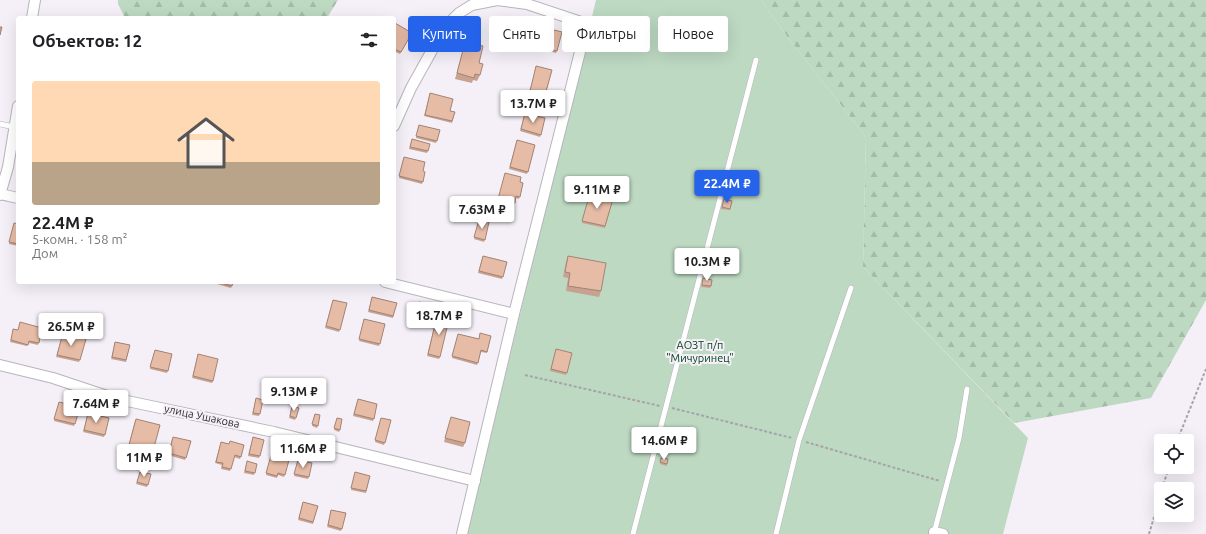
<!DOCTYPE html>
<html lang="ru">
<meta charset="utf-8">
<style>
:root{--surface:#fff;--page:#f2f2f2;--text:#202124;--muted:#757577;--line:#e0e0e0;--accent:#2563eb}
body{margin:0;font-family:Ubuntu,sans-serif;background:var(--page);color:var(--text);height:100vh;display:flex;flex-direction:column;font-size:15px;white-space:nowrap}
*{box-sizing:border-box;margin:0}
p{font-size:13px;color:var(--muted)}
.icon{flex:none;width:22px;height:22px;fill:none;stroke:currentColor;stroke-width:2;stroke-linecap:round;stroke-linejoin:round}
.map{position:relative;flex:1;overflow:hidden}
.panel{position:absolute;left:16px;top:16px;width:380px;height:268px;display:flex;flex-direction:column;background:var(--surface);border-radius:4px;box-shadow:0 4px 16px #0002}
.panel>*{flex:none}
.banner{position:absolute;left:408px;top:16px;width:380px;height:36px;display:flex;gap:8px}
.tools{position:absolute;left:1154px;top:434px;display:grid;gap:8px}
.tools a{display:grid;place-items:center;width:40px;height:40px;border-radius:4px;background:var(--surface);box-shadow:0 4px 16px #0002;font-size:20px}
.price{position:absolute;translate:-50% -34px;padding:0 9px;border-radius:4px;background:#fff;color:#222;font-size:13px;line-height:26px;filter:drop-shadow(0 1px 2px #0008)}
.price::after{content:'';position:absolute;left:50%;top:24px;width:12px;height:9px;margin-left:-6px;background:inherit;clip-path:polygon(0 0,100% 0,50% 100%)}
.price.on{background:var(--accent);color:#fff}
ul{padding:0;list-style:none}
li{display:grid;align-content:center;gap:8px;height:212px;padding:0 16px}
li+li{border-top:1px solid var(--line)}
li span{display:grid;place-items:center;height:124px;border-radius:4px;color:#555}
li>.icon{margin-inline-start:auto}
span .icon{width:72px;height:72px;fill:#fffc;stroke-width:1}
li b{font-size:17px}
h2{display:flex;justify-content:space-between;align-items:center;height:48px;padding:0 16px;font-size:17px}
.chip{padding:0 14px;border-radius:4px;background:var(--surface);box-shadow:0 4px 16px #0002;font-size:14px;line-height:36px}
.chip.on{background:var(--accent);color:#fff}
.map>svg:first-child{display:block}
.forest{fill:url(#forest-firs)}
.garden{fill:#bdd9c2}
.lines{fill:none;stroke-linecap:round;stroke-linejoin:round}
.lane-casing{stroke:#b8b4bc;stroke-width:6}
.street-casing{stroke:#b8b4bc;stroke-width:12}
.path{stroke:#a7a3a9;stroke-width:2;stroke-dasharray:3 2;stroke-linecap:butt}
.lane{stroke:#fff;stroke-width:5}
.street{stroke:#fff;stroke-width:10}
.wall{fill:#c7a290}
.building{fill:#e7bca7;stroke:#a28475}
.labels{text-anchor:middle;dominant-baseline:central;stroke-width:4;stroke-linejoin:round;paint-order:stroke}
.park-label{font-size:11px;fill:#04431d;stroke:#f5f0f8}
.street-label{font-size:11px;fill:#312f32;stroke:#f5f0f8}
</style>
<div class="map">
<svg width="1206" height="534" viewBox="0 0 1206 534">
<defs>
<pattern id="forest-firs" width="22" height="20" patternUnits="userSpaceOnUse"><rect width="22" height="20" fill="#bdd9c2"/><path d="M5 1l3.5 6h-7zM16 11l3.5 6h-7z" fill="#a3bba7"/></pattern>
</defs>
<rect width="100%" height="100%" fill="#f5f0f8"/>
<g class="forest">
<polygon points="118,0 338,0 327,18 125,18 118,4"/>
<polygon points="761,0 1206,0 1206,300 1151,398 1014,423 863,267 866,137 786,35"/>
</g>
<polygon class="garden" points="596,0 761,0 786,35 866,137 863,267 1028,438 1003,534 467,534"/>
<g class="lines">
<g class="lane-casing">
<g id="lane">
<polyline points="0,124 14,127"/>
<polyline points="934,533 959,438 967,389"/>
<polyline points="633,534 756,60"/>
<polyline points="776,534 799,440 851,288"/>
</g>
</g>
<g class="street-casing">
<g id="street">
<polyline points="32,18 35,0"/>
<polyline points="394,126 411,88 445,27 459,13 472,5 497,0 527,4 587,24 514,314 462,534"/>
<polyline points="0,194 18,198"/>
<polyline points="0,195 8,167 18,106"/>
<polyline points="385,282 514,314"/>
<polyline points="0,365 53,378 113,398 274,432 475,481"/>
<polyline points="934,532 943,534"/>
</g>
</g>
<g class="path">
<polyline points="525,375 660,406"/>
<polyline points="672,408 792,438"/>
<polyline points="1177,441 1206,369"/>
<polyline points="806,442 940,481"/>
<polyline points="1162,489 1169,467"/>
<polyline points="1149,534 1161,494"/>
</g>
<use href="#lane" class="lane"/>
<use href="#street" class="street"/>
</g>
<g class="wall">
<polygon points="394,25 412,33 400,54 394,51"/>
<polygon points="534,25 562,32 556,53 529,46"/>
<polygon points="468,42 479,63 480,75 477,81 473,80 472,83 455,79 463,50 465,51"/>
<polygon points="536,68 552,70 545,97 529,93"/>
<polygon points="430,93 450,111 455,112 452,123 424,116"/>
<polygon points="525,113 545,118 540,137 520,131"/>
<polygon points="419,125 440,130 436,143 416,138"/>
<polygon points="412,139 430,144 427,153 409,149"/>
<polygon points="517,140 535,145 527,174 509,169"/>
<polygon points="404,157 423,171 425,172 422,184 399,178"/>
<polygon points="505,173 520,182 523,183 519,199 516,198 514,205 498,201"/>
<polygon points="590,193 613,199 605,228 582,223"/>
<polygon points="724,199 732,201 730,210 721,209"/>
<polygon points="479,220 489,222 484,242 474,239"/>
<polygon points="14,223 18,224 18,246 9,244"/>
<polygon points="483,256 507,262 502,279 478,273"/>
<polygon points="568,256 601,291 599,297 566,291 568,278 563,277 566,262"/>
<polygon points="703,280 711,286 710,288 701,287"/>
<polygon points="210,282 233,282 231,288"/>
<polygon points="372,297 397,303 393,318 368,312"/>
<polygon points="333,300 347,303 339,332 325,328"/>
<polygon points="419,302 441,307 435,329 413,323"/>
<polygon points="364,319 385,324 379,346 359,341"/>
<polygon points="42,328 38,345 29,343 27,346 10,342 13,331"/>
<polygon points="433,331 440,357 439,359 427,356"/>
<polygon points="63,333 86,339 79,362 56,357"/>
<polygon points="458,334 479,339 491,336 487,353 481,352 477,365 452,358"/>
<polygon points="115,342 130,345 126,362 111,359"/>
<polygon points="556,349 572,353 566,375 550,371"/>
<polygon points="155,350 172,354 167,373 150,369"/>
<polygon points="198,354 213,381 212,383 192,378"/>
<polygon points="256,398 263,400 259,416 252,415"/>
<polygon points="358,399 377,404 373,421 353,416"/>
<polygon points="59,402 80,407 74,426 54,421"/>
<polygon points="292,406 299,408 295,420 289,418"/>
<polygon points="88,413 109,418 104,437 83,432"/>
<polygon points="315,414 320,415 317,428 312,426"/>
<polygon points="451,417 465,443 463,447 444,442"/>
<polygon points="337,418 340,430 339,432 334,430"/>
<polygon points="381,418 391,420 384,445 375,442"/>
<polygon points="135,421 160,425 152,453 128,447"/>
<polygon points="253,437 264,440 259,458 248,456"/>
<polygon points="172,439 191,441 185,460 168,455"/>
<polygon points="221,442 229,444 244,445 240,459 234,457 230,471 221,469 222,465 215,463"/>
<polygon points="272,452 290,456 284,477 278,475 277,478 266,475"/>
<polygon points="661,458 667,464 667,466 660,464"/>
<polygon points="298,460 312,463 308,479 294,476"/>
<polygon points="247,461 257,464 254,475 244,473"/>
<polygon points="140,472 151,474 147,487 136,484"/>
<polygon points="355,472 370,476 366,493 351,490"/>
<polygon points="303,502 318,506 313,524 298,520"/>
<polygon points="331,510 346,513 341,531 327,527"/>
</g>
<g class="building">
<polygon points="395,23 412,33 401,52 394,49 394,25"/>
<polygon points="534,25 562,32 557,51 529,44"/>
<polygon points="0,27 2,27 0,35"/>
<polygon points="468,42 483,46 479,63 483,64 480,75 475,74 474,78 457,73 463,50 466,51"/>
<polygon points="536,66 552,70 545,95 530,91"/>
<polygon points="430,93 453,99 450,111 455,112 452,121 425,115"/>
<polygon points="525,113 545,118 541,135 521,129"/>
<polygon points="419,125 440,130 437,141 416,136"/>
<polygon points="412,139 430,144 428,151 410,147"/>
<polygon points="517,140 535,145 528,172 510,167"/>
<polygon points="404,157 425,162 423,171 425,172 423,182 399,176"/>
<polygon points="505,173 521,177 520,182 523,183 520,197 516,196 515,203 498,199"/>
<polygon points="590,193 613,199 605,226 582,221"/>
<polygon points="724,199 732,201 730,209 722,207"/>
<polygon points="479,220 489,222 485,240 474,237"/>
<polygon points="14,223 18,224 18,244 9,242"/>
<polygon points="483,256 507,262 503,277 479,271"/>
<polygon points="568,256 606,263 601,291 568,286 570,273 565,272"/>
<polygon points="703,278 712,280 711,286 702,285"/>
<polygon points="218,282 233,282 232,286"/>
<polygon points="372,297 397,303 393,316 369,310"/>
<polygon points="333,300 347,303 340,330 326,326"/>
<polygon points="419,302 441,307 436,327 414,321"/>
<polygon points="441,313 450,315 440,357 428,354 434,329 436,330"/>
<polygon points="364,319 385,324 380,344 359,339"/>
<polygon points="20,322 42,328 39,343 29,341 28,345 11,340 13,329 18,330"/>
<polygon points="63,333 86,339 80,360 57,355"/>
<polygon points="480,333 491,336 487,352 481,350 478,363 452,356 458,334 479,339"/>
<polygon points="115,342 130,345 126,360 112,357"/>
<polygon points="556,349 572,353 567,373 551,369"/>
<polygon points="155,350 172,354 168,371 150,367"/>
<polygon points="198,354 218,359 213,381 193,376"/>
<polygon points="256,398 263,400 260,414 253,413"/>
<polygon points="358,399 377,404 374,419 354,414"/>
<polygon points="59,402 80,407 75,424 54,419"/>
<polygon points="292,406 299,408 296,418 290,416"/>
<polygon points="88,413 109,418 105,435 84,430"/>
<polygon points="315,414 320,415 318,426 312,424"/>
<polygon points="451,417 470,422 465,443 445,438"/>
<polygon points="337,418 342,419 340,430 334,428"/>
<polygon points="381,418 391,420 385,443 375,440"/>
<polygon points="136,419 160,425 153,451 129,445"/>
<polygon points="173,437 191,441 186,458 169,453"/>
<polygon points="253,437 264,440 260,456 249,454"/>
<polygon points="230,441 244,445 241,457 235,455 231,469 222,467 223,463 216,462 221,442 229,444"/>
<polygon points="272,452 290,456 285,475 278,473 277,476 266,473"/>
<polygon points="661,458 668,459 667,464 660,462"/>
<polygon points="298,460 312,463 309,477 294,474"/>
<polygon points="247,461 257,464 255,473 245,471"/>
<polygon points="140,472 151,474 148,485 137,482"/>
<polygon points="355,472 370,476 366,491 351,488"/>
<polygon points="303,502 318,506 313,522 299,518"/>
<polygon points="331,510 346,513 342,529 328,525"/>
</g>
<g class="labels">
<g class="park-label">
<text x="700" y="345">АОЗТ п/п<tspan x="700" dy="13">"Мичуринец"</tspan></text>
</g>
<g class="street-label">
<text transform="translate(202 416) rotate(12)">улица Ушакова</text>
</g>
</g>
</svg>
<div class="tools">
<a><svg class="icon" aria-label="locate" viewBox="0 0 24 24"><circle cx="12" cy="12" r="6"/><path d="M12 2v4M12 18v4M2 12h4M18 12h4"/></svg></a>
<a><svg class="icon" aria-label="layers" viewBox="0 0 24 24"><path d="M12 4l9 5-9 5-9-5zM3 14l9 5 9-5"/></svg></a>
</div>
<b class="price" style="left:533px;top:124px">13.7M ₽</b>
<b class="price on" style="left:727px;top:204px">22.4M ₽</b>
<b class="price" style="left:597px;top:210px">9.11M ₽</b>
<b class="price" style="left:482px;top:230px">7.63M ₽</b>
<b class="price" style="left:707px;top:282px">10.3M ₽</b>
<b class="price" style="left:439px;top:336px">18.7M ₽</b>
<b class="price" style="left:71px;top:347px">26.5M ₽</b>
<b class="price" style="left:294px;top:412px">9.13M ₽</b>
<b class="price" style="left:96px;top:424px">7.64M ₽</b>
<b class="price" style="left:664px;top:461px">14.6M ₽</b>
<b class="price" style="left:303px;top:469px">11.6M ₽</b>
<b class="price" style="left:144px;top:478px">11M ₽</b>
<div class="banner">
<a class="chip on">Купить</a>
<a class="chip">Снять</a>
<a class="chip">Фильтры</a>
<a class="chip">Новое</a>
</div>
<section class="panel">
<h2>Объектов: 12<svg class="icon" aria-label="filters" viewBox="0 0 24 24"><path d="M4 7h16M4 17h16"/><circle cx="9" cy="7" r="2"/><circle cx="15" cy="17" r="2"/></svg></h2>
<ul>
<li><span style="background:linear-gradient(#ffd9b3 65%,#b9a48a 0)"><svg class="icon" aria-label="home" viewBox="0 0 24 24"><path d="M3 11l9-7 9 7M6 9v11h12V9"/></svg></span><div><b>22.4M ₽</b><p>5-комн. · 158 m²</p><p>Дом</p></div></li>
</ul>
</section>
</div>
